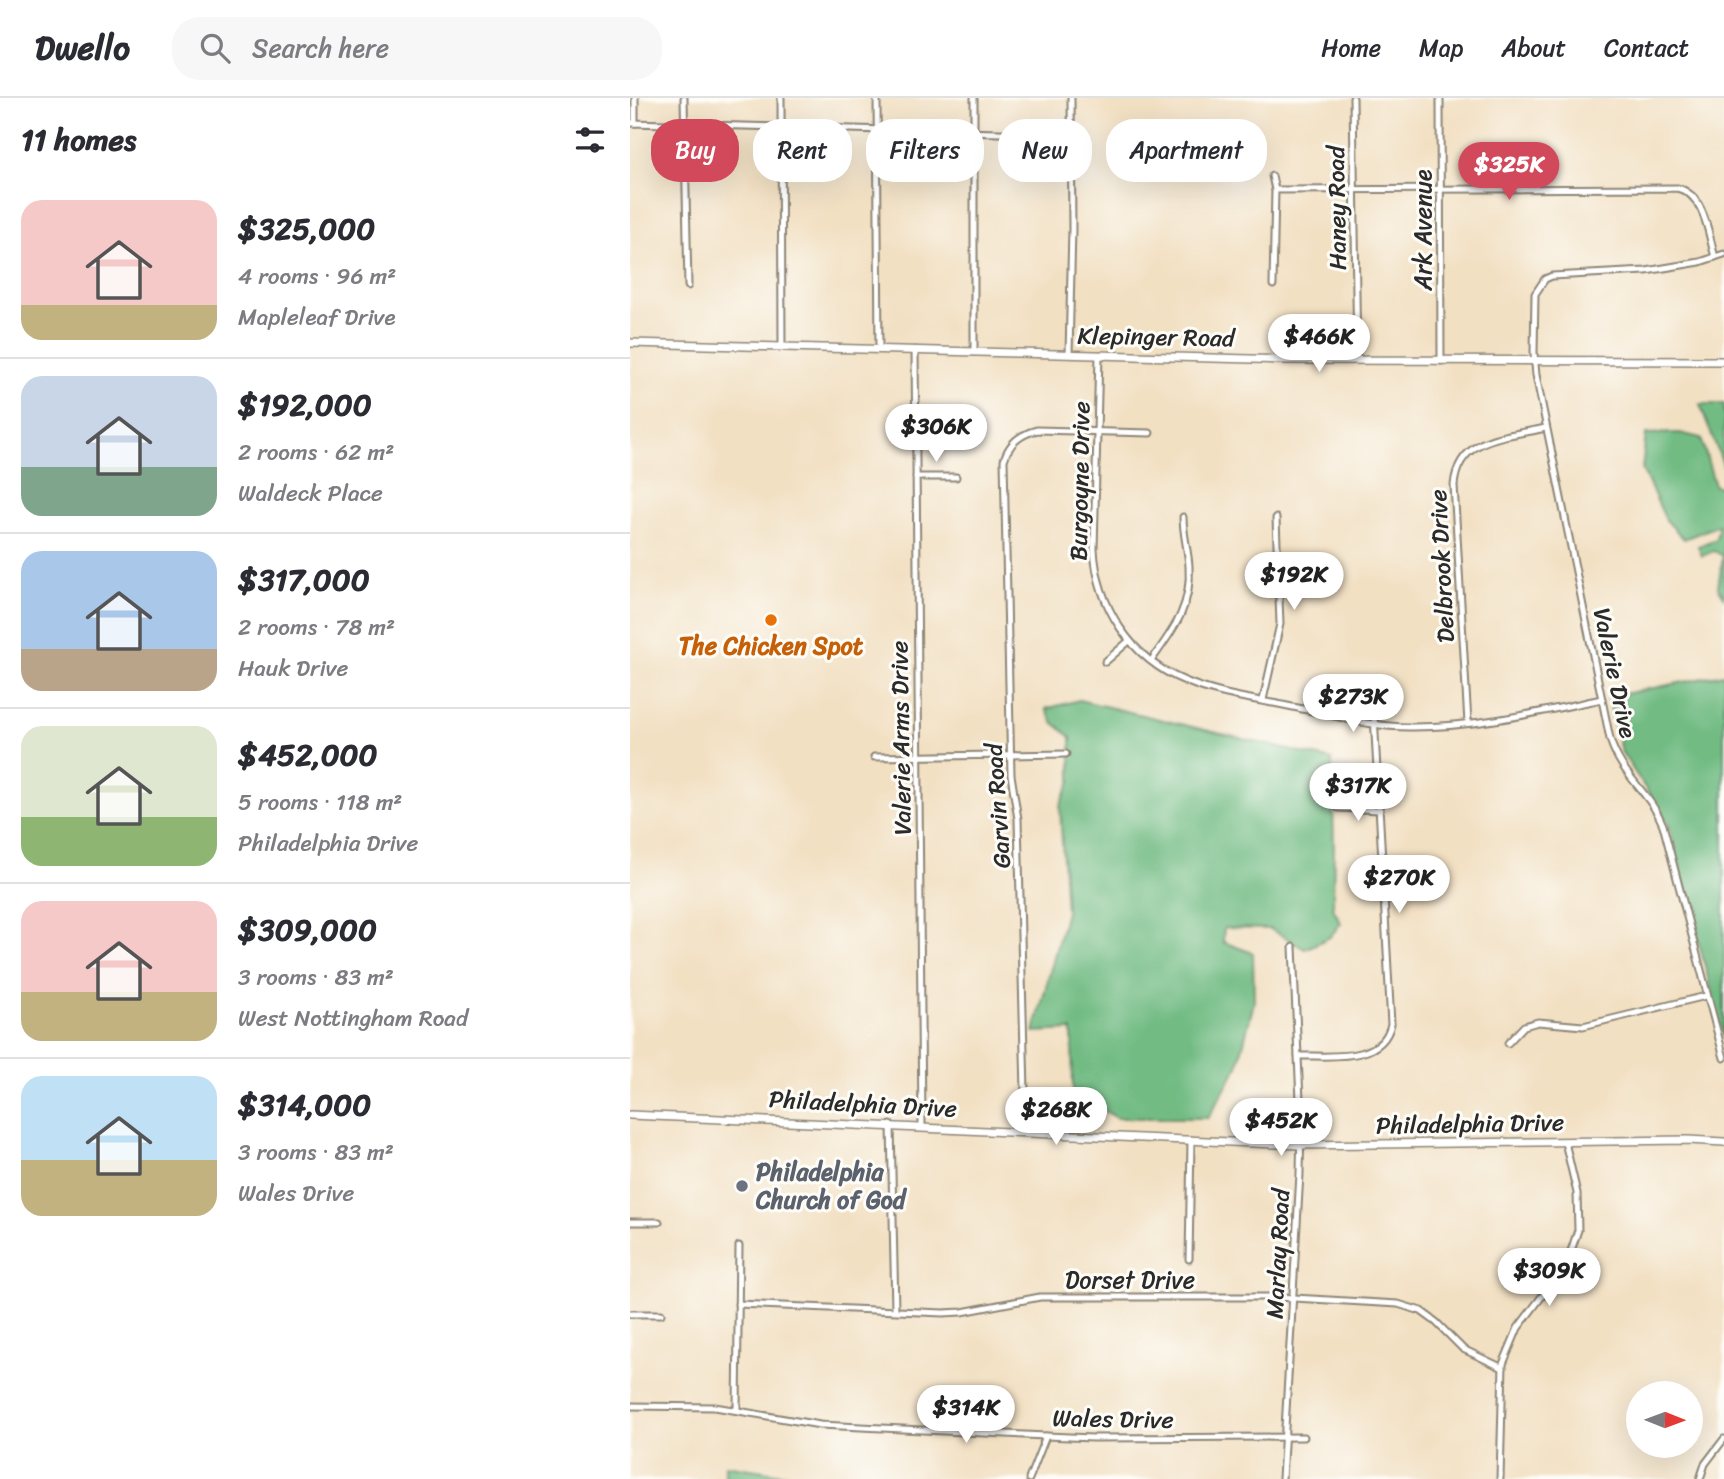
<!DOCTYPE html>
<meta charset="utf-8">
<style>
:root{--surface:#fff;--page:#f7f7f7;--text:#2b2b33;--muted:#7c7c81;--line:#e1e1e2;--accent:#d1495b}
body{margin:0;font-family:Sriracha,sans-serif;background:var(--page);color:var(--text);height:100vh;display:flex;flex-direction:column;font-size:26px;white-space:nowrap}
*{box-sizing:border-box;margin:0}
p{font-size:23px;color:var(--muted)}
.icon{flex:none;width:38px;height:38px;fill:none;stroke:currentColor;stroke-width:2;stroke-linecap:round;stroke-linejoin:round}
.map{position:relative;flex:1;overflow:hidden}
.panel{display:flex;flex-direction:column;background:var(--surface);width:630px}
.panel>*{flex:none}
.hud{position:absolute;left:21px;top:21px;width:665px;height:63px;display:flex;gap:14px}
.needle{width:46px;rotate:91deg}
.fabs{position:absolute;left:996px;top:1283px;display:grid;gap:14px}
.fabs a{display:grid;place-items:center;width:77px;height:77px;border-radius:50%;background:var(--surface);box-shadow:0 7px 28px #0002;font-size:35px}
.price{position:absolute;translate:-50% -60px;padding:0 16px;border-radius:24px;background:#fff;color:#222;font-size:23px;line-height:46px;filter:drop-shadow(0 2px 4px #0008)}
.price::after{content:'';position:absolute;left:50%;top:42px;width:21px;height:16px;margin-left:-10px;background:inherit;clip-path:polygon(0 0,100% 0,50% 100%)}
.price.current{background:var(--accent);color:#fff}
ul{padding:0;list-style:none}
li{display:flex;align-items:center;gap:21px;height:175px;padding:0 21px}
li+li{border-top:2px solid var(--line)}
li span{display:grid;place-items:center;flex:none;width:196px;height:140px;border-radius:21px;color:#555}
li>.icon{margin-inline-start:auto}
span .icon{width:84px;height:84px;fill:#fffc;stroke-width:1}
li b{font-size:30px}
h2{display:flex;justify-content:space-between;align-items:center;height:84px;padding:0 21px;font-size:30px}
.tag{padding:0 24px;border-radius:28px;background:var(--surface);box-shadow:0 7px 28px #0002;font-size:24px;line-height:63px}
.tag.current{background:var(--accent);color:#fff}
header{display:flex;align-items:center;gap:42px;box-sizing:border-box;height:98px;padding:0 35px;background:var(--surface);border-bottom:2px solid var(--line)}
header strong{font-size:33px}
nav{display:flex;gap:38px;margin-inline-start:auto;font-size:24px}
.search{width:490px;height:63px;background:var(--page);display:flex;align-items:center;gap:18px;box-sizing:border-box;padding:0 24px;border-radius:28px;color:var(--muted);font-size:26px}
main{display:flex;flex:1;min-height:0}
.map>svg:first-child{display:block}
.forest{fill:#72bc84;stroke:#4e7458;stroke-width:2}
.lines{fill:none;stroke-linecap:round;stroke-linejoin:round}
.street-casing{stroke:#8e8677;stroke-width:9}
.secondary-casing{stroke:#8e8677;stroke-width:10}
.street{stroke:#fff;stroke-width:5}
.secondary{stroke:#fff;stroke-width:7}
.food-dot{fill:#e8710a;stroke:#fdfcf7;stroke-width:2.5}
.worship-dot{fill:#6b7280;stroke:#fdfcf7;stroke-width:2.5}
.labels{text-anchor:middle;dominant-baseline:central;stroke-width:6;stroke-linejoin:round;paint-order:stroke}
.street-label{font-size:24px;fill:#2b2b2b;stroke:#fdfcf7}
.food-label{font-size:24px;font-weight:bold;fill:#c56008;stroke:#fdfcf7}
.worship-label{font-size:24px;font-weight:bold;fill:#5b616d;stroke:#fdfcf7;text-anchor:start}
</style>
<header>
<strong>Dwello</strong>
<div class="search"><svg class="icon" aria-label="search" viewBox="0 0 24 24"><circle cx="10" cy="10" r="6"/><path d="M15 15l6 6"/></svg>Search here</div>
<nav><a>Home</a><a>Map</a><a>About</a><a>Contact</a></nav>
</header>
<main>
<section class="panel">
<h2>11 homes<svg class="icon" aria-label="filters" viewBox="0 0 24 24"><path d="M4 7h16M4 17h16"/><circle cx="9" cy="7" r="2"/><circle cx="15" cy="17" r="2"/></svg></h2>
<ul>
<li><span style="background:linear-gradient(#f6c9c9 75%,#c2b280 0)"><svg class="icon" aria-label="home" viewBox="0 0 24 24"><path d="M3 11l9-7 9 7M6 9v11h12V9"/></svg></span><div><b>$325,000</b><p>4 rooms · 96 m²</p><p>Mapleleaf Drive</p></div></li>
<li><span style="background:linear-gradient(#c9d6e8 65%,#7fa58c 0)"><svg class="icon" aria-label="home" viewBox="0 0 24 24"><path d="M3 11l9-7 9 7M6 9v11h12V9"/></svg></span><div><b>$192,000</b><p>2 rooms · 62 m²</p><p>Waldeck Place</p></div></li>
<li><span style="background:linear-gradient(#a9c7e8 70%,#b9a48a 0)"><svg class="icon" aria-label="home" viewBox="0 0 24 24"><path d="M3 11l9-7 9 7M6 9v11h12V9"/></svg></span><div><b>$317,000</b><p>2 rooms · 78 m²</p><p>Hauk Drive</p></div></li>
<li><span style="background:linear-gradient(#dfe7d0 65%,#8fb573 0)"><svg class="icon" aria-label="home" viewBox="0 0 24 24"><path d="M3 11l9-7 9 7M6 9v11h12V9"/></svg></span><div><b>$452,000</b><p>5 rooms · 118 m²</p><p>Philadelphia Drive</p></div></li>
<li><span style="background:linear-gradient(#f6c9c9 65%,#c2b280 0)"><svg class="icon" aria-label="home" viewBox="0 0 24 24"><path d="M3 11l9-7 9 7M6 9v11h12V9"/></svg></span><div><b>$309,000</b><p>3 rooms · 83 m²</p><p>West Nottingham Road</p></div></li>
<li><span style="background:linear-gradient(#bfe0f5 60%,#c2b280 0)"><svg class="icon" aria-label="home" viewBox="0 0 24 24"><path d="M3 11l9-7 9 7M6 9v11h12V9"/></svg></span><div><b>$314,000</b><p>3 rooms · 83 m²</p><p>Wales Drive</p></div></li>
</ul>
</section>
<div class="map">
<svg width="1094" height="1381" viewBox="0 0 1094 1381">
<rect width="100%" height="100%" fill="#fdfcf7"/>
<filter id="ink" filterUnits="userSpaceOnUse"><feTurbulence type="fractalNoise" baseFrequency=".0143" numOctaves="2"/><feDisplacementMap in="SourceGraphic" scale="14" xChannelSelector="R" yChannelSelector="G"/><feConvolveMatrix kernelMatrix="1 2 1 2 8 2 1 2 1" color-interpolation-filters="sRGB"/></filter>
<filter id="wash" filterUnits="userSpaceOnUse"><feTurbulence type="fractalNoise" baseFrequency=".00686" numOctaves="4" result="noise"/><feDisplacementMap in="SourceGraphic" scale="28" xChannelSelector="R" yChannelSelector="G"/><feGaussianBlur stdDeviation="1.57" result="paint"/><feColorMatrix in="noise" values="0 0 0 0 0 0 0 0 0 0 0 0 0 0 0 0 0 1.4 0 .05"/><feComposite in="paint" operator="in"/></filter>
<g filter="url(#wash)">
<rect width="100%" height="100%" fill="#f2e0c3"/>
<g class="forest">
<polygon points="1070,306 1094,306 1094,369"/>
<polygon points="1050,335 1071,340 1085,388 1094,389 1094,499 1088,489 1093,458 1084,453 1072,458 1068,448 1086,441 1089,427 1054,441 1036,422 1012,371 1016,336"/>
<polygon points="1094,576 1094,942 1038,725 991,653 978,599"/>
<polygon points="449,602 702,662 704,749 703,810 711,825 700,839 675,851 640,831 594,830 593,844 623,855 624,904 608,968 578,1020 487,1020 443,995 442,932 404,934 436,814 430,708 441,683 441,639 423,624 416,611"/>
<polygon points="95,1367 184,1381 95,1381"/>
</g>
</g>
<g filter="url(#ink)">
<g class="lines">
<g class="street-casing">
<g id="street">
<polyline points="5,0 5,25"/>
<polyline points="54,0 58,188"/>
<polyline points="151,0 152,248"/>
<polyline points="247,0 249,251"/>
<polyline points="344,0 344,254"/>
<polyline points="723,0 727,262"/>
<polyline points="810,0 811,263"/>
<polyline points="0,25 441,37"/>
<polyline points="642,78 645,92 643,187"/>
<path d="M645,92L1047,90C1075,96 1078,136 1085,159"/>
<path d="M1094,156L1070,164L1016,173L922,178L915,181L905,196L904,255L906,277L980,641C991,678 1020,694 1033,727L1094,960"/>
<polyline points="285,252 292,1028"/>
<polyline points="439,256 442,131 441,0"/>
<path d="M469,257L464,451C467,508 501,561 555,583C590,598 631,602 668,610C707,618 744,630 783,629C847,629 910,614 972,601"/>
<polyline points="286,379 326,379"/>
<path d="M521,563C543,532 562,509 559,468C558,452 553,436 553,419"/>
<polyline points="475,564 499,543"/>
<polyline points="633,602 650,526 646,420"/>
<path d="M838,625L824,387C829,337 877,339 916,330"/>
<polyline points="244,659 436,656"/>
<polyline points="708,710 750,712"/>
<polyline points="878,945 894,928 908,924 953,928 1076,898"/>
<path d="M668,958C699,957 752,966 761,926L742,581"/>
<polyline points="261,1027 265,1212"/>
<path d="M396,1033L388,721L381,677L374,362C379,345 390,336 407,332L520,335"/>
<polyline points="0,1124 29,1124"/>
<polyline points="559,1161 561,1042"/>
<polyline points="108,1206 313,1215 332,1214 410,1199 647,1199 768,1206 791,1213 806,1224 833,1251 873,1270"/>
<polyline points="0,1216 31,1216"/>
<polyline points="0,1308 85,1309 190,1327 416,1338 463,1340 674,1339"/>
<polyline points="107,1311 109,1148"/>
<polyline points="399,1381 416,1338"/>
<polyline points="652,1381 670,1076 671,1024 663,849"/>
<polyline points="870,1381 873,1266 888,1230 937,1165 948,1132 947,1095 935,1044"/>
<polyline points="1070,1381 1075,1366 1094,1341"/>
</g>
</g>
<g class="secondary-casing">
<g id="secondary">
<polyline points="0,245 656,262 1094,263"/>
<polyline points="0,1017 669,1047 1058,1042 1094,1044"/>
</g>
</g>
<use href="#street" class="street"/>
<use href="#secondary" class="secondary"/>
</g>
</g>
<circle class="food-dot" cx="141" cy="522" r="7"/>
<circle class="worship-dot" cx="112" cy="1088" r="7"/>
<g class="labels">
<g class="street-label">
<text transform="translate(707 110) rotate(-91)">Haney Road</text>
<text transform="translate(793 132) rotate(-90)">Ark Avenue</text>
<text transform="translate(526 239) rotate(1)">Klepinger Road</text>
<text transform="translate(450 383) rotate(-89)">Burgoyne Drive</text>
<text transform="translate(812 468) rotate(-93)">Delbrook Drive</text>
<text transform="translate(985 575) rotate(78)">Valerie Drive</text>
<text transform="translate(271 640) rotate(-91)">Valerie Arms Drive</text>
<text transform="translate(368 708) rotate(-94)">Garvin Road</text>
<text transform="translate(233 1006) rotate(3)">Philadelphia Drive</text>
<text transform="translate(840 1026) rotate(-1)">Philadelphia Drive</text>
<text transform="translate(648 1156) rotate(-87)">Marlay Road</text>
<text x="500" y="1182">Dorset Drive</text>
<text transform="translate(483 1321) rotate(1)">Wales Drive</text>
</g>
<g class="food-label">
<text x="141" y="548">The Chicken Spot</text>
</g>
<g class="worship-label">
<text x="126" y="1074">Philadelphia<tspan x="126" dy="28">Church of God</tspan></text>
</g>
</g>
</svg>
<div class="fabs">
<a><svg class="needle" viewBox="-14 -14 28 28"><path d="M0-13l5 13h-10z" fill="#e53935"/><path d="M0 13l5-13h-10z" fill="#7c7c81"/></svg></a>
</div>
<b class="price current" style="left:879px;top:104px">$325K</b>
<b class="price" style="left:689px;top:276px">$466K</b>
<b class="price" style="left:306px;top:366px">$306K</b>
<b class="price" style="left:664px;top:514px">$192K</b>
<b class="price" style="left:723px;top:636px">$273K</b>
<b class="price" style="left:728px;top:725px">$317K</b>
<b class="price" style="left:769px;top:817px">$270K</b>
<b class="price" style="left:426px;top:1049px">$268K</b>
<b class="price" style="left:651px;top:1060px">$452K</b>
<b class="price" style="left:919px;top:1210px">$309K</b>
<b class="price" style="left:336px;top:1347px">$314K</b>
<div class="hud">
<a class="tag current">Buy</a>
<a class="tag">Rent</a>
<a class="tag">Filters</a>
<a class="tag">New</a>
<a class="tag">Apartment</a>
</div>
</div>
</main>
